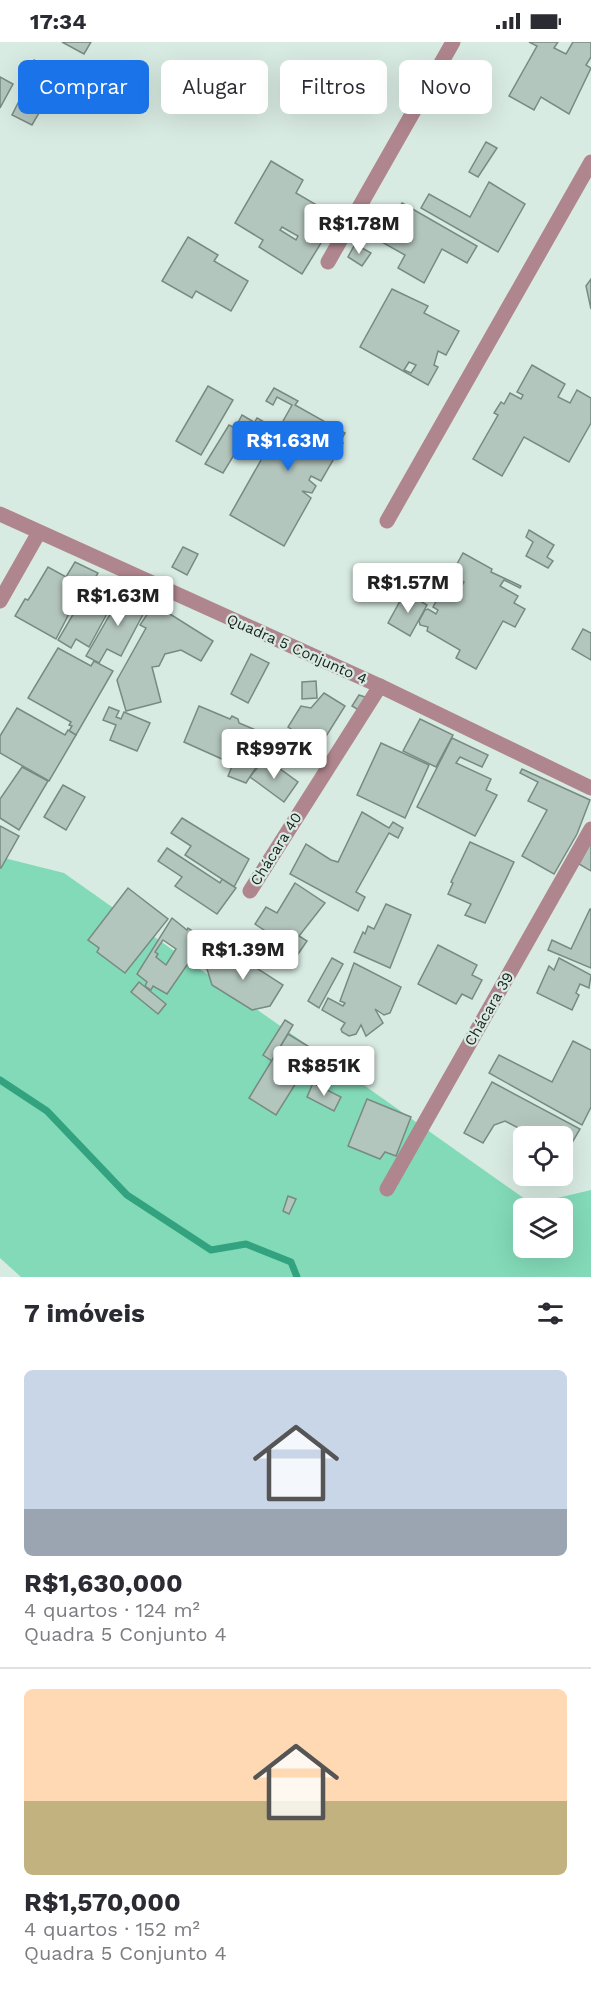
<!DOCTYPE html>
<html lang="pt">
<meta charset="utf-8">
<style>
:root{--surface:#fff;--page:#f7f7f7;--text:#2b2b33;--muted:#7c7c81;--line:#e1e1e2;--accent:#1a73e8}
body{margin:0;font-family:"Work Sans",sans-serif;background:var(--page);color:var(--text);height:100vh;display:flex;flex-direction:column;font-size:22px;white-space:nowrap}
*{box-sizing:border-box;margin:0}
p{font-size:20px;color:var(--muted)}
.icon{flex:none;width:33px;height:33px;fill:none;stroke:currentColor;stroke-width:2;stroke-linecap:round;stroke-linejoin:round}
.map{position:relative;height:1235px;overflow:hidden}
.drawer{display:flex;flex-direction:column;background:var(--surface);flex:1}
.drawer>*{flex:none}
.guide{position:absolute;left:18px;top:18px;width:555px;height:54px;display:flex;gap:12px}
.controls{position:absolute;left:513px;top:1084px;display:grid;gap:12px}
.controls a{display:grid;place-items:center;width:60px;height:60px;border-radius:9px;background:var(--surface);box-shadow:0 6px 24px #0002;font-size:30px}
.price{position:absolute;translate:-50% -51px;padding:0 14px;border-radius:6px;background:#fff;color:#222;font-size:20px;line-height:39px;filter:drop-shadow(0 2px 3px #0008)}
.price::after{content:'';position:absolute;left:50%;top:36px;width:18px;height:14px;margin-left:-9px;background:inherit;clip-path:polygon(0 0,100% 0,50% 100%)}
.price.current{background:var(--accent);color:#fff}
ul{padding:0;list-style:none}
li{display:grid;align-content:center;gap:12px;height:318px;padding:0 24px}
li+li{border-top:2px solid var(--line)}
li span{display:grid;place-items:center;height:186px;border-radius:9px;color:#555}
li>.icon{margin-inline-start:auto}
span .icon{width:108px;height:108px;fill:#fffc;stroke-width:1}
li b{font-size:26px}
h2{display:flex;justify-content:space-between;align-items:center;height:72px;padding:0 24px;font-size:26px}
.tag{padding:0 21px;border-radius:9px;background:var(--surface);box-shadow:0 6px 24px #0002;font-size:21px;line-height:54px}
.tag.current{background:var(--accent);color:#fff}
.status{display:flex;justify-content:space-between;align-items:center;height:42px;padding:0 30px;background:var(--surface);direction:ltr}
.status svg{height:16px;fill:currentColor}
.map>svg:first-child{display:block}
.green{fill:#83dab8;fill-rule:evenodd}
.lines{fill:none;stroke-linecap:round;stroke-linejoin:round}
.stream{stroke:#32a37e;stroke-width:7}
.building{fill:#b3c6bd;stroke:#788a82;stroke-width:1.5;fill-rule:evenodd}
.minor{stroke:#b0868e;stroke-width:15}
.labels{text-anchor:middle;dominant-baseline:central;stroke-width:4.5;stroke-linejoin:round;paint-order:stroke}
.street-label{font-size:15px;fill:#1b221f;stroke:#d8ebe2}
</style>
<div class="status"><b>17:34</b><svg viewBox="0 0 49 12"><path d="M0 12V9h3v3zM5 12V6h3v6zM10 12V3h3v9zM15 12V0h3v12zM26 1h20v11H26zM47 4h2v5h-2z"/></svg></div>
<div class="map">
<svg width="591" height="1235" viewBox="0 0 591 1235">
<rect width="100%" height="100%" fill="#d8ebe2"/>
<path class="green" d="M0,815L64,831L532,1162L591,1148V1235H21L0,1216ZM524,1167H562V1206H524Z"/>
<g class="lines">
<polyline class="stream" points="0,1038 47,1069 127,1153 211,1208 246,1202 291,1220 297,1235"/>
</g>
<g class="building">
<polygon points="62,0 91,0 84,12"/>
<polygon points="529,0 558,0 554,6 566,12 573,0 591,0 591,15 586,23 591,26 569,72 541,55 534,68 509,54 537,4"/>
<polygon points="34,18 54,29 47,43 35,37 39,29 30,26"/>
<polygon points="0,35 13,42 0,66"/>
<polygon points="19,59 39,71 32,83 12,73"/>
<polygon points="486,100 497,106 478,135 469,130"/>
<path d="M271,119L303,138L296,151L337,175L302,232L259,205L263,198L235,181ZM282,185L298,194L296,198L280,188Z"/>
<polygon points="489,140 525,162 498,210 421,166 429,152 470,175"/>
<polygon points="402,161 477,204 467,221 442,207 424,241 398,226 405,213 380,199"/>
<polygon points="188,195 218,213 214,219 248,239 231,269 196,249 192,256 162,239"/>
<polygon points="355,202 371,211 362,224 348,215"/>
<polygon points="591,237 591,267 586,244"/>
<path d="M392,247L428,264L424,271L459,289L446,313L438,309L434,323L438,325L428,343L360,305ZM409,320L416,323L411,331L404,328Z"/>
<polygon points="532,323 565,342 558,355 570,361 577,348 591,356 591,381 569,420 524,395 502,434 473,417 498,373 494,371 501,360 504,362 510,351 521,357 523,353 517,350"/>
<polygon points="208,344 233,358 201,413 176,399"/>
<polygon points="274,346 298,359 295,363 345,391 340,400 343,401 321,439 311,434 309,438 316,444 312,451 302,449 311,456 284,504 230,473 292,363 277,355 273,363 266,359"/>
<polygon points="242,373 254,380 223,431 205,422 229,383 235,386"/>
<polygon points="257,376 266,381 246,416 237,411"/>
<polygon points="529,488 554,503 547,515 553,519 548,526 526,514 533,500 526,495"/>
<polygon points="183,505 198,512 187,533 172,525"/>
<polygon points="463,511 492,527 491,530 521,544 520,546 504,538 500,544 518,554 514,561 525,567 515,585 503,579 476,627 456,616 460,608 427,589 428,585 420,583 419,579 425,568 428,567 436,572 438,568 433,565 445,543 458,550 464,540 451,533"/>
<polygon points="75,520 98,531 76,568 72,566 56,597 15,574 25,557 28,558 32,552 48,525 66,535"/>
<polygon points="95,535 110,543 108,548 117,553 89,605 76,597 71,606 58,598"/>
<polygon points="124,548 148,563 121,614 107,607 99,621 86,614"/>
<polygon points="405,550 427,563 410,594 388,581"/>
<polygon points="154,562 213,599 201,619 181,608 165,612 159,624 152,625 161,660 126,669 117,638 146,586 140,583"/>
<polygon points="583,587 591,591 591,618 572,607"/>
<polygon points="58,606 91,624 94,619 113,629 76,693 69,689 72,684 69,683 71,680 28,656"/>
<polygon points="251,612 269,621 248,661 231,652"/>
<polygon points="316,639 317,656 302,657 302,640"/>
<polygon points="324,651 345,664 315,712 288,692 291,687 288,685 301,664 311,666"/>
<polygon points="359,653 368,656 360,669 352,664"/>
<polygon points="199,664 230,677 232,674 238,677 239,681 275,696 246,741 228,734 233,722 184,700"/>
<polygon points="109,665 119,669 116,675 119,676 121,677 124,670 150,681 137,709 110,698 116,683 103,678"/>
<polygon points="17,666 65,693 68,688 76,693 49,739 0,711 0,694"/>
<polygon points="420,677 453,693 436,725 403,709"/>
<polygon points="452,696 488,713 482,725 460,715 456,721 491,737 486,748 497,753 475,794 417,765"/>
<polygon points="381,701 429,723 405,776 357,753"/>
<polygon points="265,716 298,740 284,760 250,735"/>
<polygon points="22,725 48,739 19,788 0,776 0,757"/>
<polygon points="522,727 590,758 577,792 554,832 522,814 547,768 528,759 538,740 520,731"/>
<polygon points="63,743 85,755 66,788 44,775"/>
<polygon points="362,770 389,786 393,780 403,786 398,796 389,791 356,850 365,855 358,869 290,832 306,802 331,818 338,820"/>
<polygon points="182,776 249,817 234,845 185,813 191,804 171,791"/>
<polygon points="0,784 19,794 1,826 0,826"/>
<polygon points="470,800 514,820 485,881 465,873 471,862 448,852 453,841 451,840"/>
<polygon points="591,800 591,829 579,822"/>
<polygon points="167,806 220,841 222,837 236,846 217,872 175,844 182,835 158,819"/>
<polygon points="295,841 325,861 299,894 307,899 296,915 292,913 291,906 255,882 266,865 277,871"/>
<polygon points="128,846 168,877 125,931 97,910 99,906 88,898"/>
<polygon points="386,862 411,873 390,926 354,910 363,890 365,892 368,884 374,887"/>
<polygon points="590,867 591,867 591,926 548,908 552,898 571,907"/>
<path d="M172,876L187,888L188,886L205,897L167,952L153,944L151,948L145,944L147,940L137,932ZM163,898L176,907L166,923L156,915L158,912L155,910Z"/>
<polygon points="438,903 477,923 472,933 482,938 472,957 462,952 456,962 418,942"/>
<polygon points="222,904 283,943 270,964 252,968 212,943 207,927"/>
<polygon points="332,916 343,922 319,966 308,959"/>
<polygon points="559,916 591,933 589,946 580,942 576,951 579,953 572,968 537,951 549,924 554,928"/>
<polygon points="354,921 401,945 390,971 384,973 375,967 383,981 366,994 361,983 356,992 349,994 342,990 341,987 345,981 322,968 328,956 343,964 345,961 340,959"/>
<polygon points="139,940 166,962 158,972 131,950"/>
<polygon points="285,978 293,983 272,1019 263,1013"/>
<polygon points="288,992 316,1009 276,1073 249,1056"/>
<polygon points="573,999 591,1008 591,1065 582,1083 489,1031 499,1013 552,1040"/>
<polygon points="492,1040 580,1087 562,1118 562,1095 536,1095 505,1079 494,1083 483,1101 464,1091"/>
<polygon points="313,1041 341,1055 334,1069 307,1055"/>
<polygon points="367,1057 411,1075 396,1114 385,1110 380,1117 348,1104"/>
<polygon points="288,1154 296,1157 289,1172 283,1169"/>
</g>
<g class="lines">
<g class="minor">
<polyline points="328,220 453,0"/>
<polyline points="0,472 380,644 591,746"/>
<polyline points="387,479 591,120"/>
<polyline points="0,559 38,492"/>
<polyline points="250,849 380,644"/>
<polyline points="387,1147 591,787"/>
</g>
</g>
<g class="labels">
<g class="street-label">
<text transform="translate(297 607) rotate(24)">Quadra 5 Conjunto 4</text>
<text transform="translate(276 807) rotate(-58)">Chácara 40</text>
<text transform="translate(489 967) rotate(-60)">Chácara 39</text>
</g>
</g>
</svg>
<div class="controls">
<a><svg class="icon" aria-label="locate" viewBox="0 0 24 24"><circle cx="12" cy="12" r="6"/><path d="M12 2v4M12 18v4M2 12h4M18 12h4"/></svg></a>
<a><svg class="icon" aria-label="layers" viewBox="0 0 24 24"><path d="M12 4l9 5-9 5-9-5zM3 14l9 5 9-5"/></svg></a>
</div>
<b class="price" style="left:359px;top:213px">R$1.78M</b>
<b class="price current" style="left:288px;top:430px">R$1.63M</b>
<b class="price" style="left:408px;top:572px">R$1.57M</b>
<b class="price" style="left:118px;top:585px">R$1.63M</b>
<b class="price" style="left:274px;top:738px">R$997K</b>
<b class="price" style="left:243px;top:939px">R$1.39M</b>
<b class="price" style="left:324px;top:1055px">R$851K</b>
<div class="guide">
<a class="tag current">Comprar</a>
<a class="tag">Alugar</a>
<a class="tag">Filtros</a>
<a class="tag">Novo</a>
</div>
</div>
<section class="drawer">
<h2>7 imóveis<svg class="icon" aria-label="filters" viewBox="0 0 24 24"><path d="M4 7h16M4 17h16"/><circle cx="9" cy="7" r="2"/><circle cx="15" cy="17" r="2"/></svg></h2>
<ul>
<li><span style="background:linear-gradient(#c9d6e8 75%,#9aa5b1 0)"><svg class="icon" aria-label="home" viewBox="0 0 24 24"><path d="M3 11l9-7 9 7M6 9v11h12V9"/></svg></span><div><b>R$1,630,000</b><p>4 quartos · 124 m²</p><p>Quadra 5 Conjunto 4</p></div></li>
<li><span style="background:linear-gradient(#ffd9b3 60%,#c2b280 0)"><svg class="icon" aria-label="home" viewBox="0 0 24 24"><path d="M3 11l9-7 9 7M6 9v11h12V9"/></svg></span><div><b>R$1,570,000</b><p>4 quartos · 152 m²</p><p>Quadra 5 Conjunto 4</p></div></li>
</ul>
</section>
